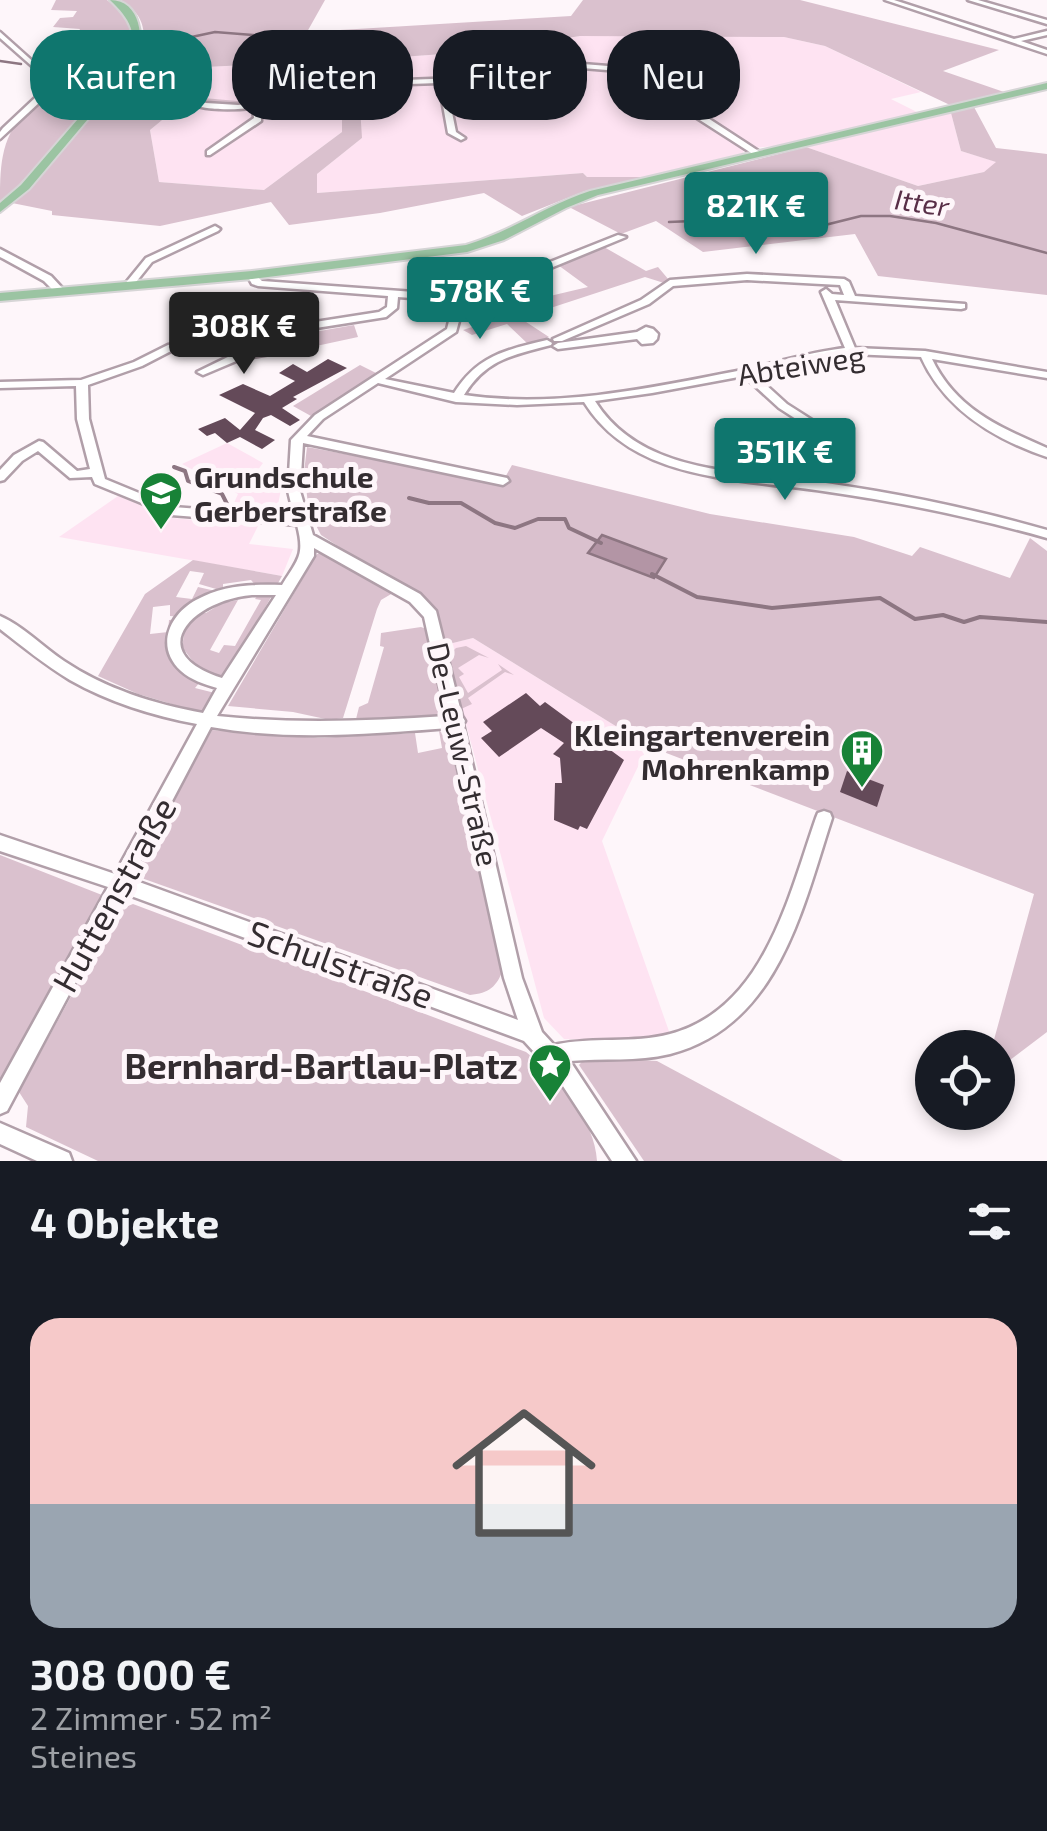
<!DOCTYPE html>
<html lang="de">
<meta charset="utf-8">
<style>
:root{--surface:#171b24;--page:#20242c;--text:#f1f3f6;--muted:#9ea1a6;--line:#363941;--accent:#0f766e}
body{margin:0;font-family:"Exo 2",sans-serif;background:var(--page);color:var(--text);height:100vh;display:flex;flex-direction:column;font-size:38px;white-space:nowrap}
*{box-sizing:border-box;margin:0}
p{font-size:32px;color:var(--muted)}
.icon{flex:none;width:55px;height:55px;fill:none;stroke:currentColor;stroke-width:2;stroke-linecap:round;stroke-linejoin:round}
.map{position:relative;height:1161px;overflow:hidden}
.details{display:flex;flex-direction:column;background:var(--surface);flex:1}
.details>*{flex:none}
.hud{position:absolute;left:30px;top:30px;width:988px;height:90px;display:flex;gap:20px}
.fabs{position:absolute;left:915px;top:1030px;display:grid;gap:20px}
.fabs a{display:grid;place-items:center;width:100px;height:100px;border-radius:50%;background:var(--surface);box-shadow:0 5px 15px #0003;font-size:50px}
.price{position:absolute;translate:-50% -85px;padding:0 22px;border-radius:10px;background:var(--accent);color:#fff;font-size:32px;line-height:65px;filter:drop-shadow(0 2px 5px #0008)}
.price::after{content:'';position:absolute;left:50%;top:60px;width:30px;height:22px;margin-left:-15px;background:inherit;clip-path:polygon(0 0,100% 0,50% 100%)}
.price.on{background:#222;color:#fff}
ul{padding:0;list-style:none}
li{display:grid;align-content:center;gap:20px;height:530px;padding:0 30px}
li+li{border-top:2px solid var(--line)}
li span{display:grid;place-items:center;height:310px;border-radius:30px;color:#555}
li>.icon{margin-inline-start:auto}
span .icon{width:180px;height:180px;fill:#fffc;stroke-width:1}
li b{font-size:42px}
h2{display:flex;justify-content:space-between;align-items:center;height:120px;padding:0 30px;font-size:42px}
.chip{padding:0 35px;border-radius:40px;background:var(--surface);box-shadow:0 5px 15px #0003;font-size:35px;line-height:90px}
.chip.on{background:var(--accent);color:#fff}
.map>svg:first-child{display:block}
.built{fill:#fee3f2}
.green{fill:#dac1ce}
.water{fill:#b395a5;stroke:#8d7682;stroke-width:2.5}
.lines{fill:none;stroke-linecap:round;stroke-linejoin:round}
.stream-far1{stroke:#8d7682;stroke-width:2.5}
.stream{stroke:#8d7682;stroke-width:4}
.building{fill:#644a59}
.minor-casing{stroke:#b19fa9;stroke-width:5}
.major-casing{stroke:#d6d5d6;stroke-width:4}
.minor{fill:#fff;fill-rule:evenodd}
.major{fill:#9bc4a2;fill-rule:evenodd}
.labels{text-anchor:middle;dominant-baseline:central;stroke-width:10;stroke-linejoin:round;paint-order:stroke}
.far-water-label{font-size:28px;font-style:italic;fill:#582e47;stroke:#fef6fa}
.street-label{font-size:30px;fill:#342d31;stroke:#fef6fa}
.poi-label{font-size:30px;font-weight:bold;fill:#342d31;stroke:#fef6fa;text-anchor:start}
.near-street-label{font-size:35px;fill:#342d31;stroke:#fef6fa}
.near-poi-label{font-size:35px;font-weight:bold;fill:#342d31;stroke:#fef6fa;text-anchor:end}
</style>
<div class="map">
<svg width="1047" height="1161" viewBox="0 0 1047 1161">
<rect width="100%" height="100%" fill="#fef6fa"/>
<g class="built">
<polygon points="625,34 784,37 825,46 921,92 891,99 919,113 774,146 745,149 743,153 644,177 587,177 583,173 317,193 317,174 362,138 342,92 342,132 264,190 159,182 150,130 184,102 240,110 259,104 204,98 193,81 188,81 189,75 206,67 340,60 360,81 357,60 486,51 580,36"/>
<polygon points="951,113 961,151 997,162 984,172 918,186 806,147"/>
<polygon points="227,443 263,463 248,483 281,489 277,510 264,515 229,514 238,494 182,464"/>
<polygon points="118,496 173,518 258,526 249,544 293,549 282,576 59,537"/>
<polygon points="473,638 648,746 602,841 671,1037 647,1042 564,1039 544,1018 445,645"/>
</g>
<g class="green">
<path d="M56,0H107L128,17L131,43L110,87L0,205C0,169 0,139 24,114C34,105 46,98 52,85L32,60L72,52L61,41L75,38L80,29L53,27L60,18L73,17L77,11L51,10Z"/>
<path d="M121,0H325L307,32L571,16L583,0H800L999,50L943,71L1004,92L950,105L825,46L784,37L580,36L486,51L358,60L360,82L341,83L340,60L206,67L189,75L188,80L193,81L204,98L260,103C212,111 190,106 164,65L141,60C146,33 147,17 121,0Z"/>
<polygon points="143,68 155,71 171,95 184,102 150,130 159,182 264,190 342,132 342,92 359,91 362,138 317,174 317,193 583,173 587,177 644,177 585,191 522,216 484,193 380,213 289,225 271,202 160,226 52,215 52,211 12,203 135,70"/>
<polygon points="974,107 996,148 1047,154 1047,295 878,276 855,234 703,252 656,221 621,234 569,207 806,147 918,186 984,172 996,162 961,151 951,113"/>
<polygon points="604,247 646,271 658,267 669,280 664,283 645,277 520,318 549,337 529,345 507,324 472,335 463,330 550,301 550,296 588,287 558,265"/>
<polygon points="354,325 358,337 279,354 278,351 286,350 285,341 296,340 297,335"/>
<polygon points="360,365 378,374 311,416 293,406"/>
<polygon points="307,447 502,483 512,465 710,514 854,537 912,556 920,547 1010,578 1030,538 1047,551 1047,1032 998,1069 998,1048 992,1047 1034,894 648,746 473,638 445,645 433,609 321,535 309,512 305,479 309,478 309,472 304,472"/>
<polygon points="324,552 398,590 381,600 377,609 343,718 330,720 293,712 228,706 317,554"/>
<polygon points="193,560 282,576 277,585 257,587 251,580 223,584 223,591 199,584 204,573 190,571 176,597 192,599 198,587 220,592 182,617 170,616 170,605 153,607 150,634 168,632 169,620 181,619 172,655 183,673 200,682 195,688 215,693 202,713 138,694 98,676 145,594"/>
<polygon points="261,591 274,592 226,676 201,672 182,647 186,623 198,611 206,613 222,603 238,600 210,650 219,653 224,645 235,646 261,600 255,599"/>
<polygon points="421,627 429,630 447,709 439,715 356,719 359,707 368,703 384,647 380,646 381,633"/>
<polygon points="466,646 489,658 479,655 458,668 464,674 459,677 468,693 502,670 498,664 514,675 505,672 468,698 472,704 461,709 448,656 456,648"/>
<path d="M212,730L318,738L415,733L418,753L442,748L439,731L448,735L503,969C497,987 489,993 470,995L133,875Z"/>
<polygon points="0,855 102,895 0,1092"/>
<path d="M133,904L526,1052C557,1076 595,1120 597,1161H98L26,1127L28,1106L19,1092L118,910Z"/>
<polygon points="586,1057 657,1061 843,1161 644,1161 579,1065"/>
</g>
<polygon class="water" points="602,535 666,559 654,578 588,553"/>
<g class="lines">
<g class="stream-far1">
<polyline points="154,45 215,32 276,37"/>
<polyline points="0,61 21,64"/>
<polyline points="42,62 78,63"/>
<polyline points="669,222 765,218 788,225 817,227 861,216 890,216 936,223 1047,253"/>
</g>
<g class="stream">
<polyline points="174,467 185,471 188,481 222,494 227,504"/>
<polyline points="409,498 429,503 461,503 495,523 515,528 538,519 565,519 569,528 601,543"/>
<polyline points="652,574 697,597 772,608 880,598 915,619 943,615 964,622 980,617 1047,622"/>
</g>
</g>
<g class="building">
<polygon points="328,359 347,368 293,397 297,399 282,408 300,420 290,426 271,415 263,418 255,430 275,440 262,449 240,437 227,443 215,433 207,436 198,429 225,418 240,430 255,413 219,395 243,384 270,396 295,381 279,373 293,364 307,372"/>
<polygon points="526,693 540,706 545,702 624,760 587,829 580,826 578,830 554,820 555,783 562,783 560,758 553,754 564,743 541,728 499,757 481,738 492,731 483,722"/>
<polygon points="847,771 884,785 877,807 840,792"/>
</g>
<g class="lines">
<g class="minor-casing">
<g id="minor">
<polygon points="885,0 894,0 1014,39 1047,31 1047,35 1021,41 1047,50 1047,54"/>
<polygon points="968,0 978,0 1047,20 1047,24"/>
<polygon points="0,32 38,66 52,84 42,100 0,139 0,132 3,128 36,97 44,84 34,68 0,38"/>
<path d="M129,62L159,64L182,93L206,103L238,105L283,100L350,82L486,77L570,63L608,66L645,77L763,154L756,156L639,81L607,70L570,67L486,81L446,83L456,132L465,138L461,140L448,133L439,83L350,86L283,104L261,107V121L210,155H207V151L254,118L253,108C230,110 192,112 174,94C167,86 161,75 155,67L131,65Z"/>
<polygon points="215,226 220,229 218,231 152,262 132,287 124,285 146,258"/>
<path d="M618,235L626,237L536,274L448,299L459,321L456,332L385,379L454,393C478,355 506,350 547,340L552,343L551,345C513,355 486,359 464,395C557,409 656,387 747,369C779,362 811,352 845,348L821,292L826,289L832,294L844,295L840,285L747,280L673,286L649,304L562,341H554L553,339L641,300L670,280L747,274L844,279L849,282L855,296L965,304V308L961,309L835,300L855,348L925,351L1047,372V378L932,359C956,409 999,427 1047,448V457C994,439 945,410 921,357L851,354L811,360L754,374L787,404L842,439L844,442L838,446L779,408L744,376L652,393L595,401C636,466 716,470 785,478C816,481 846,486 876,491C934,501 991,514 1047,530V538C990,522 932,509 874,499C843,494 813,489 782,486C709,477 627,471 584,402L517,405L456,402L378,383L323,419L307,436L507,478L509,481L503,485L303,443L300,491L313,535L420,594L436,611L462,716L465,721L463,724L522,978L542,1032L554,1045C592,1036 633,1044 670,1034C764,1009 788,898 816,818L818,813L824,811L830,813L832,818C802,910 778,1026 670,1054C637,1062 603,1058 570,1061L636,1161H612L557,1077L524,1041L123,893L7,1111L0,1114V1083L108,887L0,851V835L115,874L197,724C153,716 109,702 70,680C45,665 23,647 0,629V616C23,626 43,647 64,661C106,689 154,704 203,713L217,688C204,684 191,680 181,671C155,647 169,615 196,600C223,585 252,584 282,585C298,559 305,556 297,525L171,515L95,484L92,477L70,478L38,451L22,461L4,480L0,481V470L14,455L39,441L43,442L77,471L90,469L77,419L76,386L0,388V382L81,380L134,362L168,345L379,312L387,307L388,296L258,286L252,284L247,275L252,272L262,281L442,294L530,270ZM398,297L438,300L449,321L447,329L315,415L291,440L288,491L294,516L173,507L105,479L89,419L88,385L142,366L171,351L386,317L397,308ZM314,548L410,602L424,617L446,716C369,721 294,724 217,716L314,556ZM252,595H276L222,678C141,652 193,600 252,595ZM211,727C289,741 370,734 449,728L504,978L518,1020L131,879Z"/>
<polygon points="0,249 51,276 64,290 55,292 44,281 4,259 0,257"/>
<polygon points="646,327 653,329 658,334 657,339 653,343 642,344 637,339 558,349 553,346 558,343 637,332"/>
<polygon points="278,347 282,348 282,352 241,359 203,375 197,372 234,354"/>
<polygon points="0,1123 69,1153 72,1161 37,1161 0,1144"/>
</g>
</g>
<g class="major-casing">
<g id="major">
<path d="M110,0C141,0 145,40 136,62L29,189L0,212V203L21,185L128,61C139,34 130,19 110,0Z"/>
<path d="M1047,83V89L598,195L566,208L504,240L467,252L252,279L0,301V293L252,271L466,245C510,232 547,205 590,191Z"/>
</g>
</g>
<use href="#minor" class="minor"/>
<use href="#major" class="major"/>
</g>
<defs>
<g id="school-pin" transform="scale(2.25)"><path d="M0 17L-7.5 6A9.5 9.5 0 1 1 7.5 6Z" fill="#188237" stroke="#fef6fa"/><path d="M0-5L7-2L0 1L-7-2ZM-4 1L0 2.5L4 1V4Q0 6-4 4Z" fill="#fff"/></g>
<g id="building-pin" transform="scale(2.25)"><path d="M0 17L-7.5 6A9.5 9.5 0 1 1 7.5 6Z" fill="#188237" stroke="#fef6fa"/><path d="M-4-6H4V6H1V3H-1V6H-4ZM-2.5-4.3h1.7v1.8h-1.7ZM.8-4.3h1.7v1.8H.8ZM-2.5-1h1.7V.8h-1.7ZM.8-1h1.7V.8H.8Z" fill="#fff"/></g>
<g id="sight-pin" transform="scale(2.25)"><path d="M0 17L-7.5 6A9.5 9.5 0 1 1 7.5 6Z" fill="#188237" stroke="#fef6fa"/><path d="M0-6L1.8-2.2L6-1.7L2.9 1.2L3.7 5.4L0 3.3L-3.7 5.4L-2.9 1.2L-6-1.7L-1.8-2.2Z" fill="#fff"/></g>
</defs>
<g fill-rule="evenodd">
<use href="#school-pin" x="161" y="493"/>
<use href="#building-pin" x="862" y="751"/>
<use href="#sight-pin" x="550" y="1065"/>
</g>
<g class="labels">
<g class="far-water-label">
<text transform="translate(922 202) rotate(8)">Itter</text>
</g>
<g class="street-label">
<text transform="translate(801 364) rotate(-9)">Abteiweg</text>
<text transform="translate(464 754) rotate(77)">De-Leuw-Straße</text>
</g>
<g class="poi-label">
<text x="194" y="476">Grundschule<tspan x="194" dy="34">Gerberstraße</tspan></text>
<text x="830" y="734" text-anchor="end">Kleingartenverein<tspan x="830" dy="34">Mohrenkamp</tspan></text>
</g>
<g class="near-street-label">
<text transform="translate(113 894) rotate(-61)">Huttenstraße</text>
<text transform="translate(341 963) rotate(20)">Schulstraße</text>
</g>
<g class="near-poi-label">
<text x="518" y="1065">Bernhard-Bartlau-Platz</text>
</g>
</g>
</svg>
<div class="fabs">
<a><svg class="icon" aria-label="locate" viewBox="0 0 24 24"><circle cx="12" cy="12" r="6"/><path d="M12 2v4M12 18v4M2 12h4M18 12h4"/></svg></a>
</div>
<b class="price" style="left:756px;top:257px">821K €</b>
<b class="price" style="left:480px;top:342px">578K €</b>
<b class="price on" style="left:244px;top:377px">308K €</b>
<b class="price" style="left:785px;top:503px">351K €</b>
<div class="hud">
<a class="chip on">Kaufen</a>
<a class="chip">Mieten</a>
<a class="chip">Filter</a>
<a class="chip">Neu</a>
</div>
</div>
<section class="details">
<h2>4 Objekte<svg class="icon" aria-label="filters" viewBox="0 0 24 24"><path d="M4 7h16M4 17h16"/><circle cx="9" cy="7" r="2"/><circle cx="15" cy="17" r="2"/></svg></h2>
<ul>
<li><span style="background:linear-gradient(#f6c9c9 60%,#9aa5b1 0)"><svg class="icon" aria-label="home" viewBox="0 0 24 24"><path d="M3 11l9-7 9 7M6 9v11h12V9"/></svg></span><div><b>308 000 €</b><p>2 Zimmer · 52 m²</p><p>Steines</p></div></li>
</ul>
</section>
